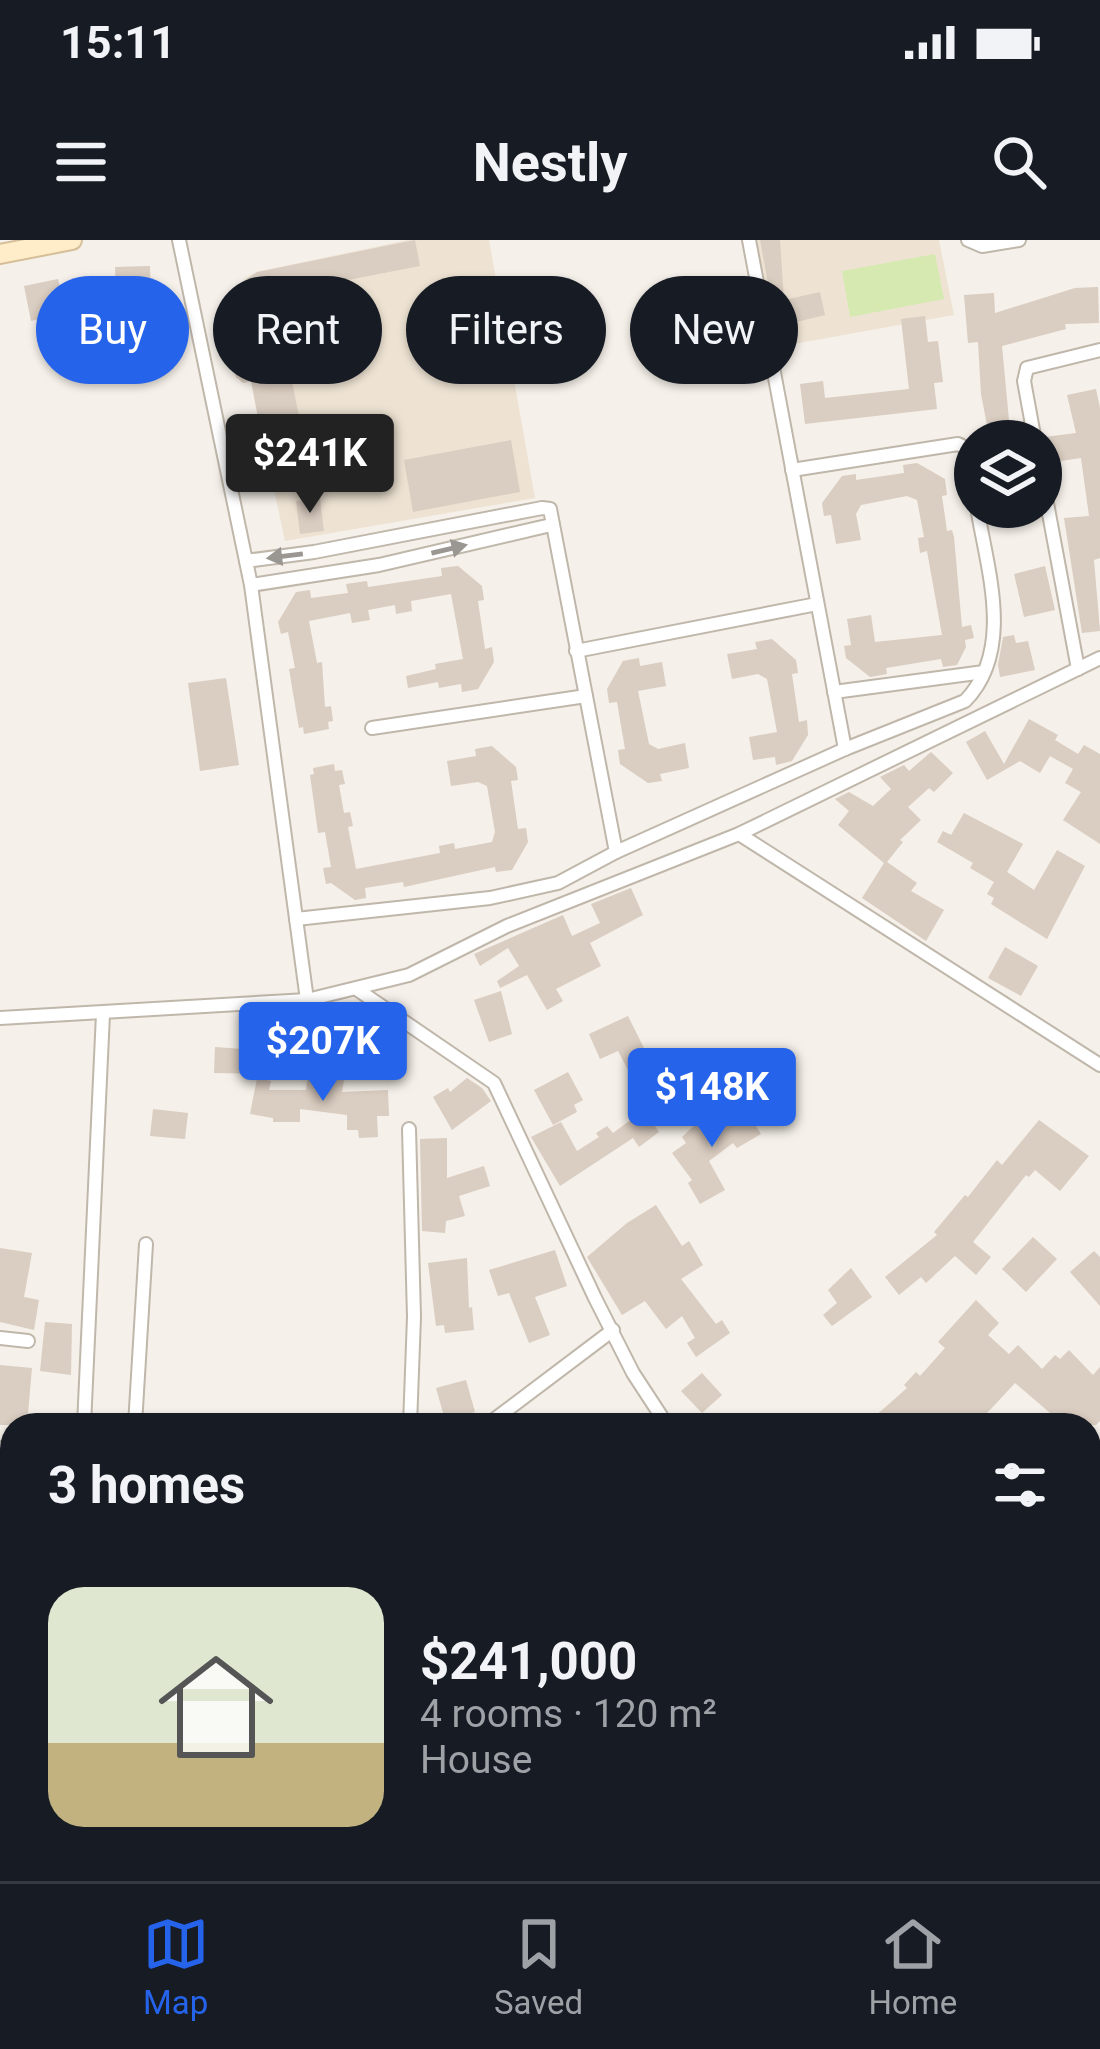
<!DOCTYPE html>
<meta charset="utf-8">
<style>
:root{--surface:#171b24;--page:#242831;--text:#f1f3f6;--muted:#9ea1a6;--line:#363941;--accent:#2563eb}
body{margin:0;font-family:Roboto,sans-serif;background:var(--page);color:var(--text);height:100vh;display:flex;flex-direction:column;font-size:45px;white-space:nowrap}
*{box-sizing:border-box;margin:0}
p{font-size:39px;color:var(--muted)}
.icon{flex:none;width:66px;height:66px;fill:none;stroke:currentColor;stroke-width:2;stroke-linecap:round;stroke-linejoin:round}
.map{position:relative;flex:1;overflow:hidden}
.details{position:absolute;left:0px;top:1173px;width:1101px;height:468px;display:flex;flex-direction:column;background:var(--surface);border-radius:36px 36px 0 0;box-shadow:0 3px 9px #0004}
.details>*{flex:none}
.guide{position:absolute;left:36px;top:36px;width:1029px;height:108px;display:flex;gap:24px}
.buttons{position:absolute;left:954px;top:180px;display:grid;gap:24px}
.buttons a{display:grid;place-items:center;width:108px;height:108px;border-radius:50%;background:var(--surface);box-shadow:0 3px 9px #0004;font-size:60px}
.price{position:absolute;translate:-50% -102px;padding:0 27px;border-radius:12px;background:var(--accent);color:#fff;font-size:39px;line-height:78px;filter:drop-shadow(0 3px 6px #0008)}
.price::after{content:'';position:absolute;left:50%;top:72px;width:36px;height:27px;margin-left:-18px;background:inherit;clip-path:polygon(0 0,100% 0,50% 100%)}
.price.current{background:#222;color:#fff}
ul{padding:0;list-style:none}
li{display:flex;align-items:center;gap:36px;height:300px;padding:0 48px}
li span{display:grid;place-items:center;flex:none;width:336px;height:240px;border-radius:36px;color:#555}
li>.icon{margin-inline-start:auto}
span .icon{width:144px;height:144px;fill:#fffc;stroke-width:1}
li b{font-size:51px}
h2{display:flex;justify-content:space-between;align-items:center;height:144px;padding:0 48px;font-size:51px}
.tag{padding:0 42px;border-radius:54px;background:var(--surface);box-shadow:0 3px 9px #0004;font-size:42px;line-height:108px}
.tag.current{background:var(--accent);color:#fff}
.status{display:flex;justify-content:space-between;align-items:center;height:84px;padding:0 60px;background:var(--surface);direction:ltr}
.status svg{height:33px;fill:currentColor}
header{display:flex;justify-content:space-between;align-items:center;height:156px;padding:0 48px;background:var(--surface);font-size:54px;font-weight:700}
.dock{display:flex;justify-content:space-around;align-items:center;height:168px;border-top:3px solid var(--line);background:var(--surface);font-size:33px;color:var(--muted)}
.dock a{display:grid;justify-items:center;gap:6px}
.dock .current{color:var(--accent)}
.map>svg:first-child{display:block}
.education{fill:#eee3d3}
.green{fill:#d6e9b1}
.building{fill:#dacdc1}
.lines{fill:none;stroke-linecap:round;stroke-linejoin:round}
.minor-casing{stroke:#c0b7ab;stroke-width:16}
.secondary-casing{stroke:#d5bf98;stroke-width:22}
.minor{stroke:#fff;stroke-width:12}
.secondary{stroke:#ffecc8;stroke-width:18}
.oneway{fill:#9a9691}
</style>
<div class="status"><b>15:11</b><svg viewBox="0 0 49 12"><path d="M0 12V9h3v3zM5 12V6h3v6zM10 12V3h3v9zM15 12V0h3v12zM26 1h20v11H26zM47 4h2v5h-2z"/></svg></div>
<header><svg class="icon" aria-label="menu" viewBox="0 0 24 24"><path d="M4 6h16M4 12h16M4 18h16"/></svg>Nestly<svg class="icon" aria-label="search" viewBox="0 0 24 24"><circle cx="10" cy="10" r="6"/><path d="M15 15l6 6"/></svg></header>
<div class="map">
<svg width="1100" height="1641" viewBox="0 0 1100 1641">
<rect width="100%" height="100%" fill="#f5f0e9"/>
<g class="education">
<polygon points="408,0 489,0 535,258 285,301 251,141 243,143 236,137 228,116 228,94 239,85 233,53 246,38 257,32"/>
<polygon points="754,0 939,0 954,75 772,108"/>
</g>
<polygon class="green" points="935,14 944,59 850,77 842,31"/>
<g class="building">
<polygon points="415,0 420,26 327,44 328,61 263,75 271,136 290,132 301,186 288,192 295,235 270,241 251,141 243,143 236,137 228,116 228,94 237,80 233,61 238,45 257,32"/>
<polygon points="760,0 780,0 784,60 820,52 825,75 776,87"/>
<polygon points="150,26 151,59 116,60 115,27"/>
<polygon points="58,39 66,73 31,81 24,46"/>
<polygon points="1098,47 1099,83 1065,84 1066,89 1002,106 1011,201 990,201 981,154 978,102 968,103 964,55 994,53 995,73 1075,48"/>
<polygon points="925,76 928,102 938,101 943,142 934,143 937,169 805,184 800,144 823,141 825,158 909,149 901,79"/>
<polygon points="1096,149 1100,168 1100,318 1094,320 1100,391 1082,393 1064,278 1089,276 1081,218 1047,223 1044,206 1045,197 1076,193 1067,155"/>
<polygon points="511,200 520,252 413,272 404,220"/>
<polygon points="917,223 945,239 947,255 942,256 947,291 952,290 954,297 962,387 971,385 974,398 965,400 966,407 957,425 943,427 941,419 886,428 887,434 870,437 846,418 844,406 851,405 847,379 871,375 875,402 942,395 927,311 920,313 918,298 924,297 917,260 907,256 861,265 856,274 861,300 836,304 831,275 824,276 822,263 842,236 856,234 856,240 904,233 903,225"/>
<polygon points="320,258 324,291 300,294 296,261"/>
<polygon points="458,326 482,346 484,360 478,361 485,409 492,407 494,422 478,449 462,452 461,444 439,448 438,442 408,448 406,436 436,429 435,424 463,419 451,354 411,361 412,371 396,374 395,365 368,370 370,380 352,383 350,373 309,381 317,423 322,422 325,467 331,466 333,481 328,482 329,489 304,494 303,487 299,488 295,465 289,429 295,428 288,392 281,394 278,382 296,352 310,350 311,358 348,353 346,344 367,341 368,347 442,336 441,328"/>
<polygon points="1045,326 1055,370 1024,377 1014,334"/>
<polygon points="1014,395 1016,403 1028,401 1035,430 1000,437 998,425 1003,397"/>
<polygon points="772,399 796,420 798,433 792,434 799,482 807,480 808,495 792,521 776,525 775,517 753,520 749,497 777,492 767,439 758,434 732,439 727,414 757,409 755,402"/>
<polygon points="639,418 640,426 662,422 666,446 638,451 649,504 658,509 685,503 689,528 660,534 662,541 648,543 620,524 618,510 625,509 617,462 609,463 607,449 623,421"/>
<polygon points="226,438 239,525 200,531 188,443"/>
<polygon points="1029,479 1058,495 1055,500 1078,514 1084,505 1100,514 1100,604 1063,580 1081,552 1065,543 1073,529 1050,516 1040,533 1020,521 987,540 966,502 985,491 1004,524"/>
<polygon points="492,506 516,527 518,540 511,541 518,589 526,588 528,602 512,630 496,632 495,627 404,647 403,642 365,648 366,658 355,660 331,643 326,644 323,628 331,627 325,592 318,593 310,535 314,534 313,528 334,524 335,531 342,530 345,544 339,545 344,573 350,572 353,586 348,587 356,629 440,613 439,606 454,603 455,609 492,602 495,592 487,546 478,542 451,546 447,521 476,516 475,509"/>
<polygon points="931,512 953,533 934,552 929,548 908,567 921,580 900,600 903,602 887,622 917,643 911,651 944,670 926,701 862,658 884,623 838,585 849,571 835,559 849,552 873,566 891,549 880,537 904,525 909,531"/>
<polygon points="964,573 1023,604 1007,632 1034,650 1057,610 1085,626 1047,699 991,664 994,658 987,654 994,642 970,628 973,623 937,602 943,591 951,595"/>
<polygon points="631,648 643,675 590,703 601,726 556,749 563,761 547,770 527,735 500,748 497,741 519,726 508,708 480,726 474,714 563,675 572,696 600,683 591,664"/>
<polygon points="1005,707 1038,726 1021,756 988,738"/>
<polygon points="501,751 512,794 489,802 474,760"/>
<polygon points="628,776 656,832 635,843 618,811 600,819 589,794"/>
<rect x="338" y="800" width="43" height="27"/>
<polygon points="215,807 271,811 267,834 214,833"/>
<polygon points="568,832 583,860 574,865 577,872 553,885 534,850"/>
<polygon points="308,835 344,840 342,852 388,850 389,876 377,876 378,897 359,898 358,890 347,890 347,875 300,869 300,882 273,882 273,878 250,874 257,838 271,841 269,850 306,850"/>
<polygon points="467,838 482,848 491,861 452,890 433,857 448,848 450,852"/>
<polygon points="153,869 188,873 185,899 150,896"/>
<polygon points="644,870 659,892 639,907 633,898 560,946 531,897 561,882 577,911 599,897 596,893 607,886 613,893"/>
<polygon points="746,870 761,894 737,908 733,903 709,921 725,950 700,964 688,943 692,940 672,913 686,903 682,897 696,884 716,873 722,884"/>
<polygon points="1039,880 1089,916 1060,951 1035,930 1029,937 1026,935 973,1002 991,1017 976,1035 955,1016 926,1043 921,1037 899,1055 885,1037 937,995 934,992 965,955 968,957 997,920 1002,925"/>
<polygon points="447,898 447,938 484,926 490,946 459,956 465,976 446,981 445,993 422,991 420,899"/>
<polygon points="656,965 682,1006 689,1001 703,1025 681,1039 716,1084 722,1080 730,1093 696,1117 687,1103 695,1098 682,1076 666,1089 645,1061 622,1075 587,1017 627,983"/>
<polygon points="1033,997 1057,1019 1026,1052 1002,1029"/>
<polygon points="0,1008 32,1013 24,1057 39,1060 34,1090 0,1082"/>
<polygon points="555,1010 567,1046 535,1057 550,1095 529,1103 509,1053 498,1056 489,1030"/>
<polygon points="1094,1011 1100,1017 1100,1066 1070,1032"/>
<polygon points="467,1018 469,1068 472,1067 474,1090 445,1093 444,1085 436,1086 428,1023"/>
<polygon points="851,1028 872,1057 832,1086 823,1075 837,1063 828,1050"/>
<polygon points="976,1060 999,1083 988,1095 1009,1114 1018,1105 1042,1129 1055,1115 1060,1119 1069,1110 1093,1135 1100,1127 1100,1181 1096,1185 1064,1185 1015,1143 976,1185 865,1185 907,1148 904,1145 916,1132 920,1136 945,1108 938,1102"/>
<polygon points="45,1082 72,1084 71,1135 40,1131"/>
<polygon points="0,1125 32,1128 27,1185 0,1185"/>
<polygon points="702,1133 722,1155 702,1173 681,1151"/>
<polygon points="466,1140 475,1172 445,1180 436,1148"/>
</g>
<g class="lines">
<g class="minor-casing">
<g id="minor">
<polyline points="179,0 251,345 307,760"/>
<polyline points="749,0 845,509"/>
<polyline points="968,0 982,6 1019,0"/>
<polyline points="1035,201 1024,141 1027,128 1100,110"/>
<polyline points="792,230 958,204 968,209 975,254"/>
<polyline points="1041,231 1078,429"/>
<polyline points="246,321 314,312 542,268 550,269 616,612"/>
<polyline points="251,345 379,325 551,285"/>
<polyline points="576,411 817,364"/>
<polyline points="834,452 984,432"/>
<polyline points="372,488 586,456"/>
<polyline points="739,594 1100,825"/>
<path d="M296,679L490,658L558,643L616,612L845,509L965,461C1015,410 987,329 977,267"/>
<polyline points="358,750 494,843 595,1058 633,1133 667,1185"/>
<polyline points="0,778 307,760 409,735 507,686 739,594 1100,418"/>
<polyline points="409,889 414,1077 410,1185"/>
<polyline points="0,1098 28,1101"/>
<polyline points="84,1185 103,774"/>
<polyline points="135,1185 146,1004"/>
<polyline points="487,1185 613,1090"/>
<polyline points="0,1208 12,1209"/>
<polyline points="1089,1245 1100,1234"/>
<polyline points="0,1340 12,1342"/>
<polyline points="1089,1401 1100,1390"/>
<polyline points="0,1408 12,1411"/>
<polyline points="0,1472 12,1454"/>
<polyline points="0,1531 12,1539"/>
<polyline points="1089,1609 1100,1622"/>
<polyline points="328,1629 338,1641"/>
<polyline points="0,1640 2,1641"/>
<polyline points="143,1641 150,1629"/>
<polyline points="265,1641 273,1629"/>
<polyline points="313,1641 319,1629"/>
<polyline points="717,1641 730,1629"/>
</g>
</g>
<g class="secondary-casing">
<polyline id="secondary" points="0,14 72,0"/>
</g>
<use href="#minor" class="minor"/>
<use href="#secondary" class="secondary"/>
</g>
<defs><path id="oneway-solid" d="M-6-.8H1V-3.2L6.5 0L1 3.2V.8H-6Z" transform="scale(3)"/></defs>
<g class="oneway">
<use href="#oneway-solid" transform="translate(449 309) rotate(-13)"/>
<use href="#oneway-solid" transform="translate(285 316) rotate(173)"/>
</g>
</svg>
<div class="buttons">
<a><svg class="icon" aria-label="layers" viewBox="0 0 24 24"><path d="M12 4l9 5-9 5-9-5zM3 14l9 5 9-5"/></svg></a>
</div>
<b class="price current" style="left:310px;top:276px">$241K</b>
<b class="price" style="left:323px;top:864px">$207K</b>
<b class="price" style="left:712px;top:910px">$148K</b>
<div class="guide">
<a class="tag current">Buy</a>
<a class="tag">Rent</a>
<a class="tag">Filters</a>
<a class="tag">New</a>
</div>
<section class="details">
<h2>3 homes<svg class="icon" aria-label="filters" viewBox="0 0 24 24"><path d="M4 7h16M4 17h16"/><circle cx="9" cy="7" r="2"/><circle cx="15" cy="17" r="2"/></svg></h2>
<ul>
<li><span style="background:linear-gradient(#dfe7d0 65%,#c2b280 0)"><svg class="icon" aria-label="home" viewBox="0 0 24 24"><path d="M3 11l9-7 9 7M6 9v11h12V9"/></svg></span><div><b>$241,000</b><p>4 rooms · 120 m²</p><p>House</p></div></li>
</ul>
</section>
</div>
<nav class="dock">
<a class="current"><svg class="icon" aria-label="map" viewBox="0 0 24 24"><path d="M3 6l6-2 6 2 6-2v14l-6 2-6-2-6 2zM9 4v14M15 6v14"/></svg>Map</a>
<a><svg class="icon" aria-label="saved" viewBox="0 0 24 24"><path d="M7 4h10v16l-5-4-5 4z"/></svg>Saved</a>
<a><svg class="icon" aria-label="home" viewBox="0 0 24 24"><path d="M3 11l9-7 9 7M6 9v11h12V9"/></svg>Home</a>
</nav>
